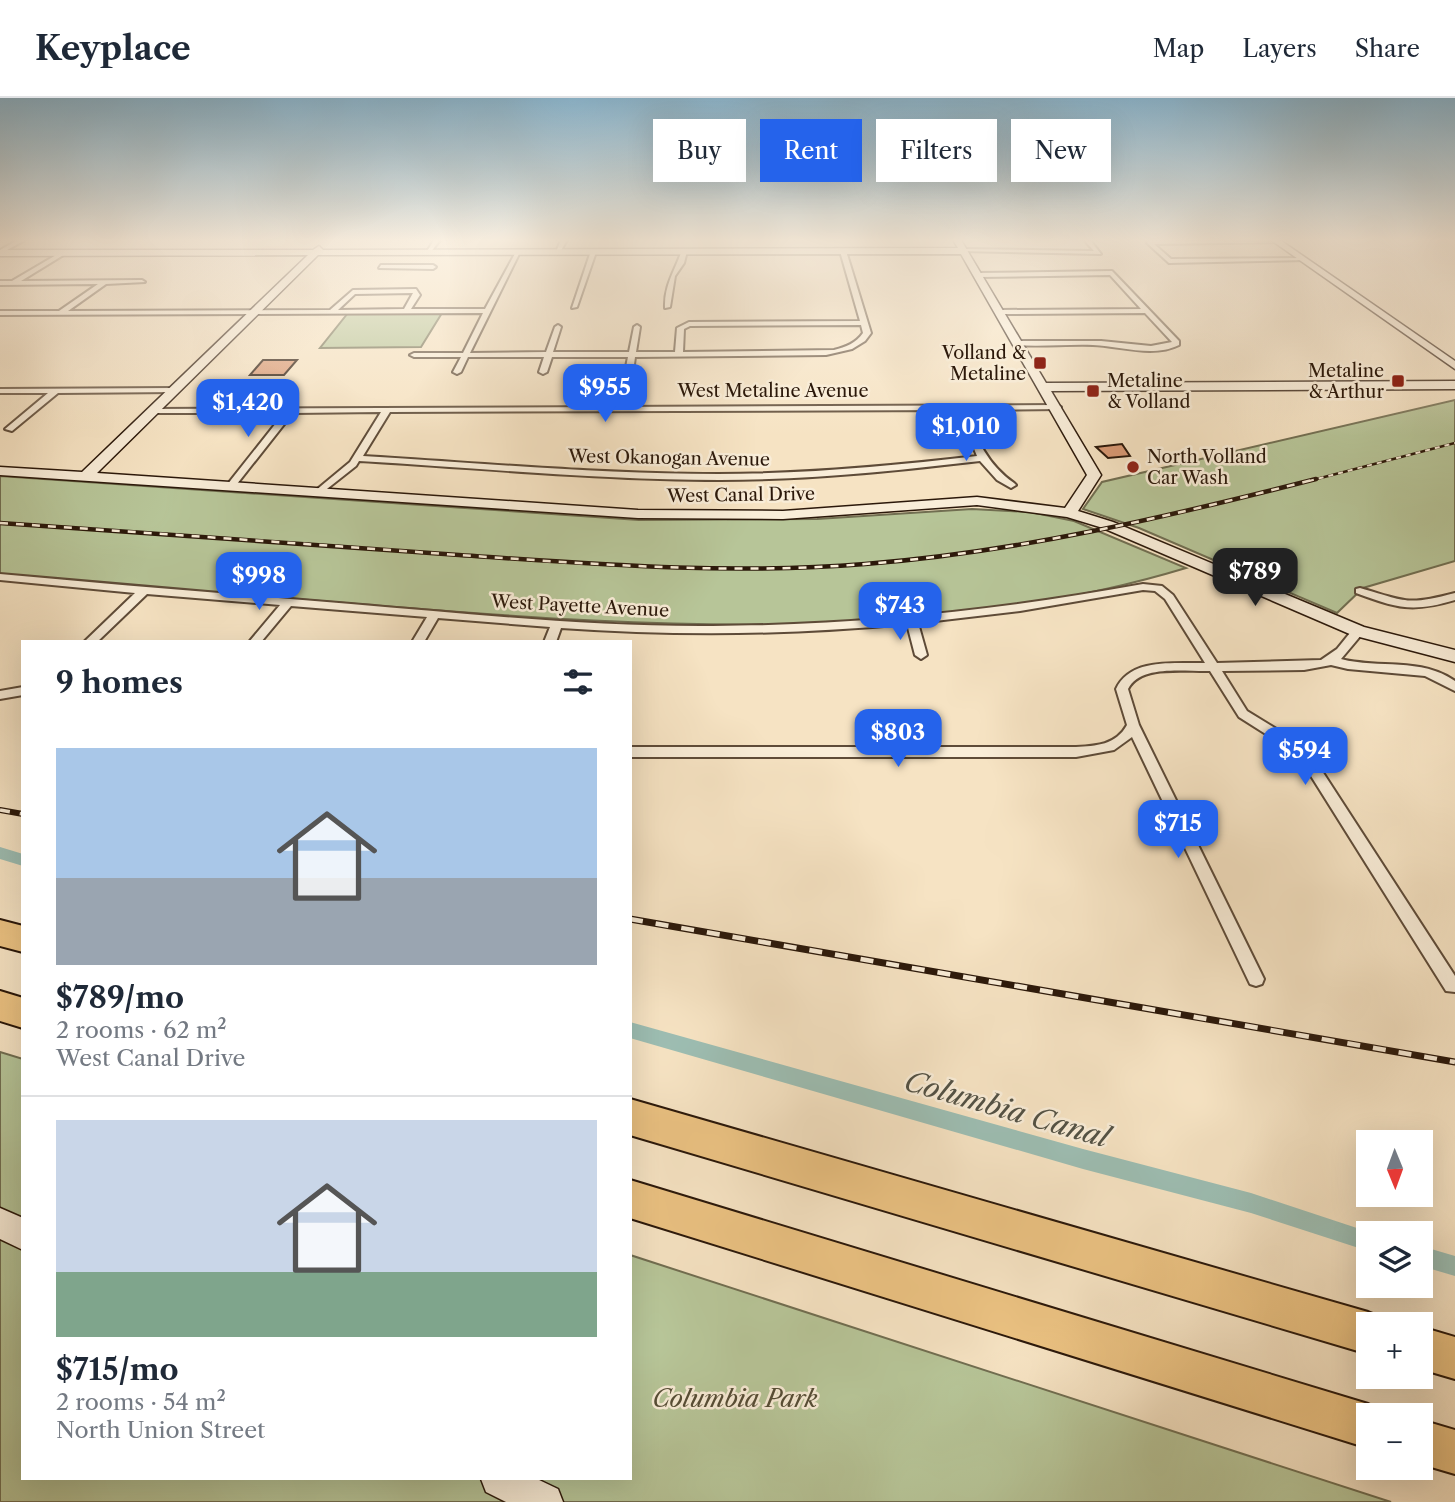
<!DOCTYPE html>
<meta charset="utf-8">
<style>
:root{--surface:#fff;--page:#f6f6f7;--text:#1f2937;--muted:#747a83;--line:#e0e1e3;--accent:#2563eb}
body{margin:0;font-family:"Libre Caslon Text",serif;background:var(--page);color:var(--text);height:100vh;display:flex;flex-direction:column;font-size:26px;white-space:nowrap}
*{box-sizing:border-box;margin:0}
p{font-size:23px;color:var(--muted)}
.icon{flex:none;width:38px;height:38px;fill:none;stroke:currentColor;stroke-width:2;stroke-linecap:round;stroke-linejoin:round}
.map{position:relative;flex:1;overflow:hidden}
.sheet{position:absolute;left:21px;top:542px;width:611px;height:840px;display:flex;flex-direction:column;background:var(--surface);border-radius:0px;box-shadow:0 7px 28px #0002}
.sheet>*{flex:none}
.guide{position:absolute;left:653px;top:21px;width:665px;height:63px;display:flex;gap:14px}
.needle{width:46px;rotate:179deg}
.controls{position:absolute;left:1356px;top:1032px;display:grid;gap:14px}
.controls a{display:grid;place-items:center;width:77px;height:77px;border-radius:0px;background:var(--surface);box-shadow:0 7px 28px #0002;font-size:35px}
.price{position:absolute;translate:-50% -60px;padding:0 16px;border-radius:14px;background:var(--accent);color:#fff;font-size:23px;line-height:46px;filter:drop-shadow(0 2px 4px #0008)}
.price::after{content:'';position:absolute;left:50%;top:42px;width:21px;height:16px;margin-left:-10px;background:inherit;clip-path:polygon(0 0,100% 0,50% 100%)}
.price.on{background:#222;color:#fff}
ul{padding:0;list-style:none}
li{display:grid;align-content:center;gap:14px;height:371px;padding:0 35px}
li+li{border-top:2px solid var(--line)}
li span{display:grid;place-items:center;height:217px;border-radius:0px;color:#555}
li>.icon{margin-inline-start:auto}
span .icon{width:126px;height:126px;fill:#fffc;stroke-width:1}
li b{font-size:30px}
h2{display:flex;justify-content:space-between;align-items:center;height:84px;padding:0 35px;font-size:30px}
.pill{padding:0 24px;border-radius:0px;background:var(--surface);box-shadow:0 7px 28px #0002;font-size:24px;line-height:63px}
.pill.on{background:var(--accent);color:#fff}
header{display:flex;align-items:center;gap:42px;box-sizing:border-box;height:98px;padding:0 35px;background:var(--surface);border-bottom:2px solid var(--line)}
header strong{font-size:33px}
nav{display:flex;gap:38px;margin-inline-start:auto;font-size:24px}
.map>svg:first-child{display:block}
.green{fill:#b7c598;stroke:#716e51;stroke-width:2}
.lines{fill:none;stroke-linecap:round;stroke-linejoin:round}
.canal{fill:#9dbeb3;fill-rule:evenodd}
.building{fill:#da9a75;stroke:#2b180a;stroke-width:2}
.street-casing{stroke:#5e4b38;stroke-width:4}
.secondary-casing{stroke:#2b180a;stroke-width:3}
.highway-casing{stroke:#2b180a;stroke-width:4}
.street{fill:#f9edd8;fill-rule:evenodd}
.secondary{fill:#f9edd8;fill-rule:evenodd}
.highway{fill:#ebc282;fill-rule:evenodd}
.rail-far3-casing{stroke:#2b180a;stroke-width:2.5}
.rail-far2-casing{stroke:#2b180a;stroke-width:4.5}
.rail-far1-casing{stroke:#2b180a;stroke-width:6}
.rail-casing{stroke:#2b180a;stroke-width:7}
.rail-far3{stroke:#f9edd8;stroke-width:2;stroke-dasharray:5;stroke-linecap:butt}
.rail-far2{stroke:#f9edd8;stroke-width:2.5;stroke-dasharray:8;stroke-linecap:butt}
.rail-far1{stroke:#f9edd8;stroke-width:3.5;stroke-dasharray:10;stroke-linecap:butt}
.rail{stroke:#f9edd8;stroke-width:4.5;stroke-dasharray:13;stroke-linecap:butt}
.poi-dot{fill:#8f2418;stroke:#f9edd8;stroke-width:2.5}
.labels{text-anchor:middle;dominant-baseline:central;stroke-width:5;stroke-linejoin:round;paint-order:stroke}
.far-poi-label{font-size:18px;fill:#2b180a;stroke:#f9edd8;text-anchor:end}
.far-street-label{font-size:18px;fill:#2b180a;stroke:#f9edd8}
.near-park-label{font-size:24px;font-style:italic;fill:#554c35;stroke:#f9edd8}
.near-water-label{font-size:28px;font-style:italic;fill:#535245;stroke:#f9edd8}
</style>
<header>
<strong>Keyplace</strong>
<nav><a>Map</a><a>Layers</a><a>Share</a></nav>
</header>
<div class="map">
<svg width="1455" height="1404" viewBox="0 0 1455 1404">
<rect width="100%" height="100%" fill="#f6e3c3"/>
<filter id="stains"><feTurbulence type="fractalNoise" baseFrequency=".00286" numOctaves="4"/><feColorMatrix values="0 0 0 0 .2 0 0 0 0 .09 0 0 0 0 .02 0 0 0 .5 -.17"/></filter>
<radialGradient id="worn" r=".72"><stop offset=".6" stop-color="#630" stop-opacity="0"/><stop offset="1" stop-color="#630" stop-opacity=".3"/></radialGradient>
<g class="green">
<polygon points="348,215 442,215 421,249 320,250"/>
<polygon points="1455,302 1455,463 1363,490 1337,515 1139,430 1083,411 1102,384"/>
<path d="M0,378L639,422L817,421L972,411L1030,414L1074,423L1186,470C931,547 657,530 395,509C263,498 132,488 0,477Z"/>
<polygon points="0,954 23,961 23,1381 630,1381 630,1157 1391,1404 0,1404"/>
</g>
<g class="lines">
<g class="canal">
<polygon points="0,749 23,756 23,768 0,761"/>
<polygon points="630,924 1083,1051 1251,1095 1375,1136 1368,1136 1368,1153 1251,1115 1083,1071 630,940"/>
<polygon points="1421,1148 1455,1158 1455,1178 1421,1168"/>
</g>
</g>
<g class="building">
<polygon points="263,262 297,262 284,277 250,277"/>
<polygon points="1122,346 1130,358 1108,360 1096,349"/>
</g>
<g class="lines">
<g class="street-casing">
<g id="street">
<polygon points="18,142 25,142 0,156 0,152"/>
<polygon points="434,142 440,142 430,155 426,155"/>
<polygon points="561,142 567,142 559,156 556,154"/>
<polygon points="1084,142 1090,142 1101,156 961,153 964,151 1094,153"/>
<polygon points="1149,142 1280,144 1154,146 1171,161 1304,160 1307,162 1169,165 1147,145"/>
<path d="M843,151L846,153L871,235L865,243L852,251L826,257L635,259L633,274L629,276L625,274L628,259H552L547,274L543,276L539,274L544,259H468L461,274L457,276L453,274L461,259H414L410,257L414,255H463L483,215L0,217V213H59L98,186L0,187V183H12L63,153L65,156L21,183L142,182L145,184L106,186L68,213L330,212L353,192L416,191L420,197L411,211H485L517,152L520,154L470,255L546,254L555,229L558,227L561,229L553,254H629L634,229L637,227L640,229L636,254H675L677,230L689,224L860,223L840,153ZM413,195L404,211L338,212L355,196ZM861,227L863,235C856,245 846,249 834,252L683,254L684,231L690,228Z"/>
<path d="M682,152L687,153L684,165L675,178L670,209L665,210C664,187 675,173 682,152Z"/>
<polygon points="591,153 596,154 577,209 572,210"/>
<polygon points="381,167 433,167 436,169 433,171 379,170"/>
<path d="M1112,173L1179,243V247C1153,260 1120,248 1093,247C1068,246 1041,249 1016,247L1019,243H1101L1151,248L1172,244L1145,215L1000,216L997,214L1000,212L1141,211L1110,177L978,179L975,177L978,175Z"/>
<polygon points="174,290 177,290 177,294 58,295 12,333 5,331 48,295 0,295 0,291"/>
<path d="M1057,307L1061,309L1060,311L966,312C977,342 987,366 1014,385L1016,387L1011,390L997,382L980,363C894,373 807,382 720,382C600,382 480,370 359,363L356,368L318,398L313,395L315,393L350,364L381,314L293,315L233,391H227V387L284,315H152L148,313L152,311ZM958,312L977,358C891,368 804,376 718,376C599,376 481,365 363,358L390,314Z"/>
<path d="M0,476C117,487 234,496 351,506C471,516 592,529 713,528C858,527 1001,512 1143,486L1162,488L1173,497L1217,565L1321,562L1337,551L1354,530H1362V536L1341,561C1379,571 1421,559 1455,583V593L1425,578L1348,571L1331,567L1304,572L1222,573L1247,613L1301,646L1311,656L1455,878V894L1446,893L1301,662L1291,652L1239,619L1210,573C1186,574 1141,566 1128,591L1139,627L1264,881L1262,886L1256,888L1250,886L1132,639L1114,652L1076,659H630V649H1076C1096,648 1116,647 1127,627L1116,591C1131,559 1175,566 1205,565L1165,501L1155,493L1143,492L1020,513L918,525L927,557L921,561L915,557L907,526C792,537 676,538 561,530L556,544H544L550,529L438,520L424,544H412L427,519L291,508L261,544H249L280,507L147,496L97,544H84L135,495L0,482Z"/>
<path d="M1360,490C1406,503 1406,508 1455,495V502C1412,515 1397,510 1356,495V491Z"/>
<polygon points="23,589 23,597 0,601 0,593"/>
</g>
</g>
<g class="secondary-casing">
<g id="secondary">
<path d="M953,142H961L1046,285L1455,283V291L1051,293L1101,377L1078,413L1113,424L1364,529L1455,552V564L1352,537L1103,430L1067,419L977,407L783,421L638,420L0,377V369L82,374L308,157L0,158V152H313L319,148L323,152L958,150ZM961,156L1087,377L1065,410L977,399L783,413L638,412L97,375L318,157Z"/>
<polygon points="1271,142 1280,142 1455,263 1455,271"/>
<polygon points="0,1110 23,1120 23,1152 0,1141"/>
<polygon points="481,1381 537,1381 558,1391 563,1404 506,1404 486,1394"/>
</g>
</g>
<g class="highway-casing">
<g id="highway">
<polygon points="0,822 23,828 23,854 0,848"/>
<polygon points="0,893 23,900 23,930 0,923"/>
<polygon points="630,1001 1368,1214 1383,1220 1385,1227 1368,1227 1368,1256 630,1037"/>
<polygon points="630,1082 1368,1306 1383,1313 1386,1318 1368,1318 1368,1350 630,1120"/>
<polygon points="1421,1229 1455,1239 1455,1281 1421,1271"/>
<polygon points="1421,1322 1455,1332 1455,1376 1421,1366"/>
</g>
</g>
<use href="#street" class="street"/>
<use href="#secondary" class="secondary"/>
<use href="#highway" class="highway"/>
<g class="rail-far3-casing">
<polyline id="rail-far3" points="1309,383 1455,345"/>
</g>
<g class="rail-far2-casing">
<path id="rail-far2" d="M0,425C153,435 306,446 459,457C593,466 730,477 865,466C1018,454 1167,419 1316,381"/>
</g>
<g class="rail-far1-casing">
<polyline id="rail-far1" points="0,712 23,716"/>
</g>
<g class="rail-casing">
<polyline id="rail" points="630,821 1455,964"/>
</g>
<use href="#rail-far3" class="rail-far3"/>
<use href="#rail-far2" class="rail-far2"/>
<use href="#rail-far1" class="rail-far1"/>
<use href="#rail" class="rail"/>
</g>
<linearGradient id="sky" x2="0" y2="1"><stop stop-color="#8ab8d3"/><stop offset="0.42" stop-color="#fbf2e4"/><stop offset="1" stop-color="#fbf2e4" stop-opacity="0"/></linearGradient>
<rect width="1455" height="338" fill="url(#sky)"/>
<g class="poi-dot">
<rect x="1033" y="258" width="14" height="14" rx="3.5"/>
<rect x="1391" y="276" width="14" height="14" rx="3.5"/>
<rect x="1086" y="286" width="14" height="14" rx="3.5"/>
<circle cx="1133" cy="369" r="7"/>
</g>
<g class="labels">
<g class="far-poi-label">
<text x="1026" y="255">Volland &amp;<tspan x="1026" dy="21">Metaline</tspan></text>
<text x="1384" y="273">Metaline<tspan x="1384" dy="21">&amp; Arthur</tspan></text>
<text x="1107" y="283" text-anchor="start">Metaline<tspan x="1107" dy="21">&amp; Volland</tspan></text>
<text x="1147" y="359" text-anchor="start">North Volland<tspan x="1147" dy="21">Car Wash</tspan></text>
</g>
<g class="far-street-label">
<text x="773" y="293">West Metaline Avenue</text>
<text transform="translate(669 360) rotate(1)">West Okanogan Avenue</text>
<text transform="translate(741 397) rotate(-1)">West Canal Drive</text>
<text transform="translate(580 508) rotate(3)">West Payette Avenue</text>
</g>
<g class="near-park-label">
<text x="735" y="1300">Columbia Park</text>
</g>
<g class="near-water-label">
<text transform="translate(1007 1011) rotate(16)">Columbia Canal</text>
</g>
</g>
<rect width="100%" height="100%" filter="url(#stains)"/>
<rect width="100%" height="100%" fill="url(#worn)"/>
</svg>
<div class="controls">
<a><svg class="needle" viewBox="-14 -14 28 28"><path d="M0-13l5 13h-10z" fill="#e53935"/><path d="M0 13l5-13h-10z" fill="#747a83"/></svg></a>
<a><svg class="icon" aria-label="layers" viewBox="0 0 24 24"><path d="M12 4l9 5-9 5-9-5zM3 14l9 5 9-5"/></svg></a>
<a>+</a>
<a>−</a>
</div>
<b class="price" style="left:605px;top:326px">$955</b>
<b class="price" style="left:248px;top:341px">$1,420</b>
<b class="price" style="left:966px;top:365px">$1,010</b>
<b class="price on" style="left:1255px;top:510px">$789</b>
<b class="price" style="left:259px;top:514px">$998</b>
<b class="price" style="left:900px;top:544px">$743</b>
<b class="price" style="left:898px;top:671px">$803</b>
<b class="price" style="left:1305px;top:689px">$594</b>
<b class="price" style="left:1178px;top:762px">$715</b>
<div class="guide">
<a class="pill">Buy</a>
<a class="pill on">Rent</a>
<a class="pill">Filters</a>
<a class="pill">New</a>
</div>
<section class="sheet">
<h2>9 homes<svg class="icon" aria-label="filters" viewBox="0 0 24 24"><path d="M4 7h16M4 17h16"/><circle cx="9" cy="7" r="2"/><circle cx="15" cy="17" r="2"/></svg></h2>
<ul>
<li><span style="background:linear-gradient(#a9c7e8 60%,#9aa5b1 0)"><svg class="icon" aria-label="home" viewBox="0 0 24 24"><path d="M3 11l9-7 9 7M6 9v11h12V9"/></svg></span><div><b>$789/mo</b><p>2 rooms · 62 m²</p><p>West Canal Drive</p></div></li>
<li><span style="background:linear-gradient(#c9d6e8 70%,#7fa58c 0)"><svg class="icon" aria-label="home" viewBox="0 0 24 24"><path d="M3 11l9-7 9 7M6 9v11h12V9"/></svg></span><div><b>$715/mo</b><p>2 rooms · 54 m²</p><p>North Union Street</p></div></li>
</ul>
</section>
</div>
